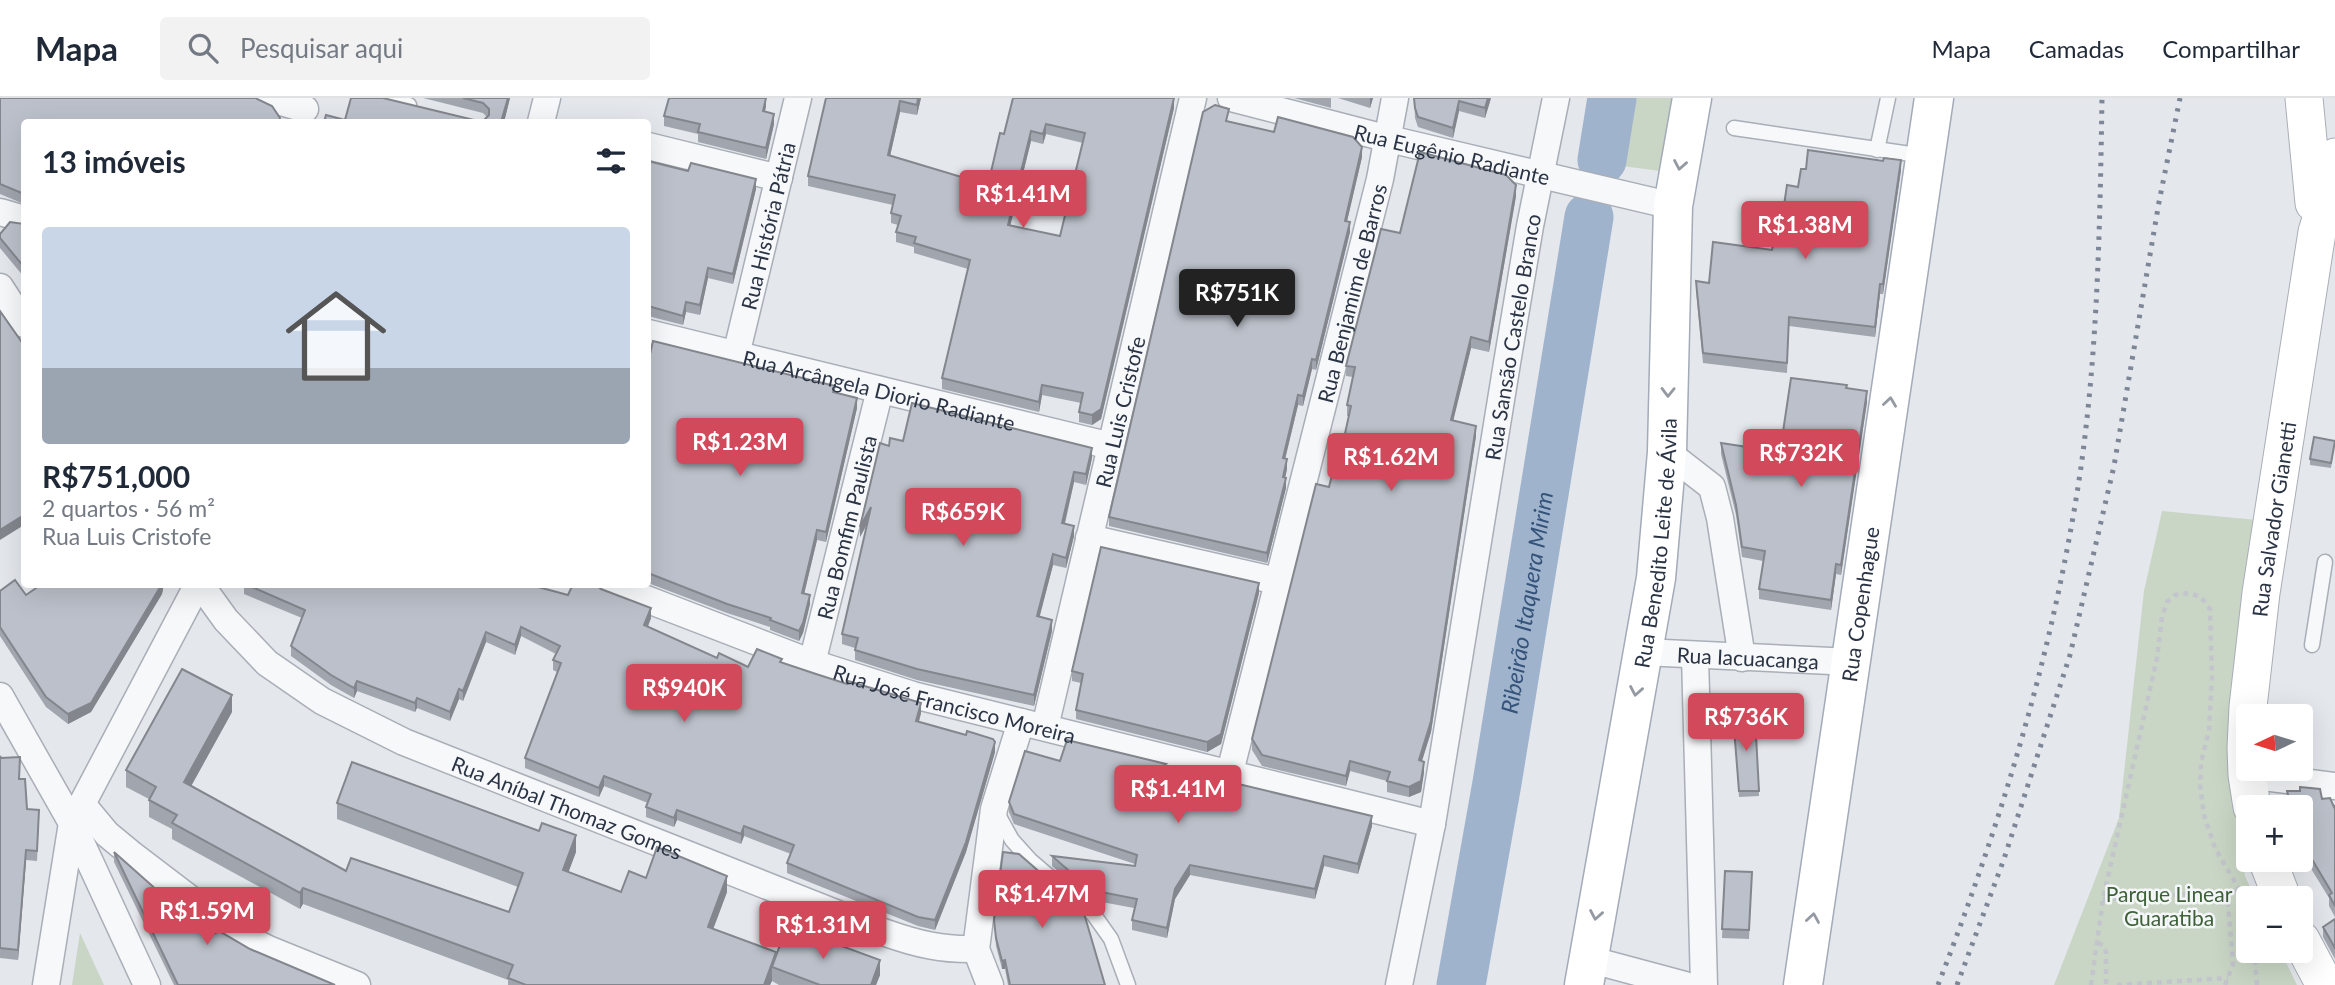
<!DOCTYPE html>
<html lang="pt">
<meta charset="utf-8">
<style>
:root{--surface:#fff;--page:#f2f2f3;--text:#1f2937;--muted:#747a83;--line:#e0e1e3;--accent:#d1495b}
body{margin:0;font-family:Lato,sans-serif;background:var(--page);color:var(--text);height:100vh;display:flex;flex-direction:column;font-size:26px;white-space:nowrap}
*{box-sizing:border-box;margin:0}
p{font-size:23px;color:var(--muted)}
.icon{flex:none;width:38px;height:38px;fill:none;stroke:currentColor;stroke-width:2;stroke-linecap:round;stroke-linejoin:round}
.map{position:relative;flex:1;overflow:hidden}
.side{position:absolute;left:21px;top:21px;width:630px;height:469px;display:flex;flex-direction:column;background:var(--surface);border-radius:7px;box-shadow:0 7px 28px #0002}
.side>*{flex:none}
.needle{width:46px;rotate:266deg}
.buttons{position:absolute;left:2236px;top:606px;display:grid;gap:14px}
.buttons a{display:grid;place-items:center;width:77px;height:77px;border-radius:7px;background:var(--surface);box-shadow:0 7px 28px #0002;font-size:35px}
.price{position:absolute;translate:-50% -60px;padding:0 16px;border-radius:7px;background:var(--accent);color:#fff;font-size:23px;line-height:46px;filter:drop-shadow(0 2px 4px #0008)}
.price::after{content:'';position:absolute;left:50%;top:42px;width:21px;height:16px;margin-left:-10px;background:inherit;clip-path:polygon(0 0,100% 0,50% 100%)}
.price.active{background:#222;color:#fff}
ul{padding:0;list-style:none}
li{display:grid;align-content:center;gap:14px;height:371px;padding:0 21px}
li+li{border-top:2px solid var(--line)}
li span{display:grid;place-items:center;height:217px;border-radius:7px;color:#555}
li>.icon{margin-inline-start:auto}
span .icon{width:126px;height:126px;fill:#fffc;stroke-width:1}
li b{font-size:30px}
h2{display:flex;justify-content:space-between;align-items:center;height:84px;padding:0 21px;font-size:30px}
header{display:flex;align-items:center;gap:42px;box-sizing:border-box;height:98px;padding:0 35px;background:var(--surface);border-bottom:2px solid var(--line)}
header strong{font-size:33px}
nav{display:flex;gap:38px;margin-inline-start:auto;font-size:24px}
.search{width:490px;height:63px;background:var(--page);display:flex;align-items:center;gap:18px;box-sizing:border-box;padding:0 24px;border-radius:7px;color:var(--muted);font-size:26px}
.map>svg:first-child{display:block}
.green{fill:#c9d6c5}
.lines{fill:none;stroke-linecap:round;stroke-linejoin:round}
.river{stroke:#9fb4cc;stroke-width:49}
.service-casing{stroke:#a9aeb7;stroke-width:17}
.minor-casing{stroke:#a9aeb7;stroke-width:29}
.secondary-casing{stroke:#a9aeb7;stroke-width:39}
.primary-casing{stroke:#a3abb8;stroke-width:41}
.path{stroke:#c2c5cb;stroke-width:4.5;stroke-dasharray:5 5;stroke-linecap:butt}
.service{stroke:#f7f8fa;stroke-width:14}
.minor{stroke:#f7f8fa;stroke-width:26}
.secondary{stroke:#fff;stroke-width:37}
.primary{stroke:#fff;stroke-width:38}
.rail{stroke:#7d8696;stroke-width:5;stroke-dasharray:3.5 7;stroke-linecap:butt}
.wall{fill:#a1a5ae;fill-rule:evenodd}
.shaded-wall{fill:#83868d}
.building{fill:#bbc0ca;stroke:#83868d;stroke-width:2;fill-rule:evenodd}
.oneway{stroke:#959aa2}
.labels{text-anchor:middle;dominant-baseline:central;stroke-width:5;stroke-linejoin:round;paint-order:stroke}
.street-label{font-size:21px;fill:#2b3445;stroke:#f4f6f9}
.park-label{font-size:21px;fill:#3f6138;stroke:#f4f6f9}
.water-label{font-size:23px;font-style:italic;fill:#34527a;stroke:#f4f6f9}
</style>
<header>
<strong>Mapa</strong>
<div class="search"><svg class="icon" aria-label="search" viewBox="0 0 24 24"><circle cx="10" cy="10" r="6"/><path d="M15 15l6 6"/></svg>Pesquisar aqui</div>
<nav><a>Mapa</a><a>Camadas</a><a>Compartilhar</a></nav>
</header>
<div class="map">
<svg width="2335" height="887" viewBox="0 0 2335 887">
<rect width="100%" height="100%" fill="#e4e7ec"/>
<g class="green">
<polygon points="1617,0 1679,0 1661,73 1606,66"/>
<polygon points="2162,413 2257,422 2229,675 2245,778 2255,800 2249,800 2249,852 2280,852 2297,887 2054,887 2119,720 2144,493"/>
<polygon points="80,835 104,887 72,887"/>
</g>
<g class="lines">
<g class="river">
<polyline points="1602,62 1612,0"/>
<path id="s1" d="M1461,887L1497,685L1589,119"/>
</g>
<g class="service-casing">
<g id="service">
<polyline points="383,0 409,7"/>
<polyline points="1734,30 1924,58"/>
<polyline points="1877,52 1888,0"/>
<polyline points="2312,547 2325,464"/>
<polyline points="997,715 1012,742 1030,762 1094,817 1111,841 1128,887"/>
</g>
</g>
<g class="minor-casing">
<g id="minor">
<polyline points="268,0 305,11"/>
<path id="s2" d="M1231,0L1389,41L1673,108"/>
<polyline points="541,24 547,0"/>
<polyline points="648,48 779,80"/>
<polyline points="0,114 24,121"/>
<polyline points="0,189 24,226"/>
<path id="s3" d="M648,235L1111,348"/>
<path id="s4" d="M736,257L798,0"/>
<polyline points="1667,354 1712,389 1720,420 1742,560"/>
<polyline points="1089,440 1277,483"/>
<path id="s5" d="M200,486L226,522L267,565L322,603L404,644L886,835C917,846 943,852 976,851"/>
<path id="s6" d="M607,486L812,565L913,597L1432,726"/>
<path id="s7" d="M1643,554L1852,564"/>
<polyline points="1695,558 1704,887"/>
<path id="s8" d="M812,565L880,292"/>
<polyline points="0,598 72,725 147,887"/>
<path id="s9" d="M1045,629L1193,0"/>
<path id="s10" d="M1230,674L1380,81L1395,0"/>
<polyline points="2247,677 2335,688"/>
<polyline points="82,706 107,736 130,755 231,832 268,851 357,887"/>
<polyline points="1588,861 1685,887"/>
<polyline points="46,887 72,725 198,486"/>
<polyline points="990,887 976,851 994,711 1021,624"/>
<path id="s11" d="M1399,887L1432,726L1507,265L1530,128L1556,0"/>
</g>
</g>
<g class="secondary-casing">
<g id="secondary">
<polyline points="2304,0 2314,105"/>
<path id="s12" d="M2252,709L2247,677L2246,649L2248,609L2261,495L2317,134L2333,83L2335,59"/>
<polyline points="2267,761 2282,800"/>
<polyline points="2301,842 2325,887"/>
</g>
</g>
<g class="primary-casing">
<g id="primary">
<path id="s13" d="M1584,887L1656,480L1667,354L1673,108L1692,0"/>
<path id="s14" d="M1803,887L1934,0"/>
</g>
</g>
<g class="path">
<polyline points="2103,801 2239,793"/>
<polyline points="2098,845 2103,847 2106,854 2106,887"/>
<polyline points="2254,852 2257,887"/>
<polyline points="2091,887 2103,801 2157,560 2162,519 2167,504 2175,497 2189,495 2201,499 2210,511 2212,579 2209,633 2201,664 2200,687 2204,717 2215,750 2240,793 2249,819"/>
<polyline points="2117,887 2228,880"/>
<polyline points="2225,887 2233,866 2227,794"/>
</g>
<use href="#service" class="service"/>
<use href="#minor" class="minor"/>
<use href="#secondary" class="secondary"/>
<use href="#primary" class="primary"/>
<g class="rail">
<path d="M1938,887C2003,720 2055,547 2081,369C2098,247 2100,123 2102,0"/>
<polyline points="1957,887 2004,761 2070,557 2114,368 2159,104 2180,0"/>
</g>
</g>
<g class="wall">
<polygon points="0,0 280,24 24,24 24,106 0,96"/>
<polygon points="423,0 510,0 504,24 324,24 345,22 478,23 483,23 487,19 483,15"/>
<path d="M826,0H921L917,17L900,14L890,58L988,87L1004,36L1013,0L1174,10L1101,321L1092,327L1079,324V314L1081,305L1042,297L1039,314L942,291V280L968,171L914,155V149L896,144V134L898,127L891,125V115L893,107L808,88V78ZM1046,36L1083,45L1060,138L1010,127L1031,43L1043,46Z"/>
<polygon points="1294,0 1331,0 1331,10"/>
<polygon points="1338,0 1373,0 1370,10"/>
<polygon points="1414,0 1491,0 1485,20 1459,13 1453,40 1418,29 1415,20"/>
<polygon points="766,8 765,13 774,26 766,61 698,44 698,36 664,28 664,18"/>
<polygon points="1229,20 1228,24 1362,59 1347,123 1350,134 1316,272 1312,271 1303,308 1298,307 1285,360 1287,371 1285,380 1286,390 1267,465 1109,428 1109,419"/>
<polygon points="648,63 756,91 733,186 708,180 700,217 686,214 683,227 648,218"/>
<polygon points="1901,72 1883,196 1880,196 1875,239 1789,228 1787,275 1703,265 1696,193 1696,183 1709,185 1778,148 1798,89"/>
<polygon points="1516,98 1489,254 1471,250 1453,322 1476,338 1431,634 1422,663 1424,674 1421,694 1409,699 1387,694 1387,683 1350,673 1346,688 1262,668 1252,652 1252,641 1329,389 1341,354 1349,318 1347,318 1347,307 1353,279 1346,278 1346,268 1400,135"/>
<polygon points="24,126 24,179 0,150 0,136"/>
<polygon points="648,265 835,294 857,310 826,444 817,442 804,495 810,506 803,535 799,543 770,532 770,529 727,515 648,485"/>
<polygon points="1846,290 1867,304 1841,477 1836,476 1831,512 1759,501 1759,491 1763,463 1742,459 1736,417 1721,356 1721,345 1780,354"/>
<polygon points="903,343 1092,360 1086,387 1074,384 1065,426 1074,438 1066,470 1053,467 1039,519 1052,533 1034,608 917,582 855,562 855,550 842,546 842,536 867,426 860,439 889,348"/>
<polygon points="2335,343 2331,370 2310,367 2310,361"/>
<polygon points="42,486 164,486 162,496 91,614 68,626 46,609 0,538 0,493 26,497"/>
<polygon points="244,486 568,497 601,491 651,520 648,529 717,560 748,569 782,565 921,615 919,624 995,654 966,754 935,832 918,828 787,775 787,765 791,756 744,738 741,746 677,722 674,729 646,719 646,709 648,705 604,688 599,699 525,670 525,660 557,574 553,572 553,562 556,556 521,538 515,557 486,544 463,603 459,601 450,623 417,610 415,614 357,593 354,600 331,587 291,558 291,548 302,520 244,496"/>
<polygon points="1259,495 1221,646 1207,654 1076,621 1076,612 1081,585 1072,583 1072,573"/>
<polygon points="232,614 191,688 346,773 509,814 518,789 337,721 337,705 576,754 568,774 621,794 646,780 727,794 713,831 776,854 880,877 876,887 779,887 772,883 770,887 508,887 508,882 303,806 300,811 172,741 172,731 149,719 149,701 126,689 126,672"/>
<polygon points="1733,617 1755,619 1759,698 1739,699"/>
<polygon points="1,660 20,669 20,681 27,711 39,722 37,763 26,762 18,862 0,860"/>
<polygon points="1060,663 1166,668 1372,728 1358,776 1324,768 1315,801 1190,777 1175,801 1167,840 1132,832 1132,822 1134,810 1091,802 1052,768 1052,758 1135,768 1135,766 1014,726 1009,714 1009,704"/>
<polygon points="2287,693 2322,701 2334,709 2335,708 2335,819 2329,808 2329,800 2307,764 2294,772 2290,761 2301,761 2301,709 2288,709"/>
<polygon points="114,754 206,840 250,851 335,887 174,887 114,764"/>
<polygon points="1725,773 1752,774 1749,841 1722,840"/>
<polygon points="2335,821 2335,861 2323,839 2323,829"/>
<polygon points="994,822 1105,887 1008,887 1005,871 1002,871 996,848"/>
</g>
<g class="shaded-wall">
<polygon points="508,0 510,0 504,24 501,24"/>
<polygon points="766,0 766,8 763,23 763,13"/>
<polygon points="918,0 921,0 917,17 917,7"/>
<polygon points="1174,0 1174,10 1101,321 1092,327 1092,317"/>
<polygon points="1370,0 1373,0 1370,10"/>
<polygon points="1488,0 1491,0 1485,20 1485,10"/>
<polygon points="900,3 900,14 888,67 888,57"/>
<polygon points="1459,3 1459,13 1453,40 1453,30"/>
<polygon points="774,16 774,26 766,61 766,50"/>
<polygon points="1046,26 1046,36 1043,46 1043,36"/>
<polygon points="1031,33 1031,43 1008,137 1008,127"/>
<polygon points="1362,49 1362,59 1345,132 1345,123"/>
<polygon points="1901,62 1901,72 1883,196 1883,186"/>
<polygon points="756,81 756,91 733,186 733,176"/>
<polygon points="1516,87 1516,98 1489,254 1489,244"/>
<polygon points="1350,124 1350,134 1316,272 1316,262"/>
<polygon points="708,170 708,180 700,217 700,207"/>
<polygon points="1880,186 1880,196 1875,239 1875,229"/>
<polygon points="686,204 686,214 683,227 683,218"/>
<polygon points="1471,239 1471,250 1451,332 1451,322"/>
<polygon points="1312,261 1312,271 1303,308 1303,298"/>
<polygon points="1042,287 1042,297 1039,314 1039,304"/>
<polygon points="1867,293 1867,304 1841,477 1841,467"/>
<polygon points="1298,297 1298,307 1283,370 1283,360"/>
<polygon points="857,300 857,310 826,444 826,434"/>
<polygon points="1476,328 1476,338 1431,634 1419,672 1419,662"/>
<polygon points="1092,350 1092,360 1086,387 1086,376"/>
<polygon points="1287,361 1287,371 1283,389 1283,379"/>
<polygon points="1074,374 1074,384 1062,436 1062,425"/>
<polygon points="1286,380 1286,390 1267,465 1267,455"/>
<polygon points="871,409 871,419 860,439 860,429"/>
<polygon points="24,417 24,427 0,442 0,432"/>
<polygon points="1074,428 1074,438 1066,470 1066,460"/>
<polygon points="817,432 817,442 802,505 802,495"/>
<polygon points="1053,456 1053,467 1037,529 1037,518"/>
<polygon points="1836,466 1836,476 1831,512 1831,502"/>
<polygon points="1259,485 1259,495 1221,646 1207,654 1207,644"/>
<polygon points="162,486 164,486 162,496 91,614 68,626 68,616"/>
<polygon points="810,497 810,506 803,535 799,543 799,533"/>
<polygon points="651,510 651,520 644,537 644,527"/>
<polygon points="1052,522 1052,533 1034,608 1034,597"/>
<polygon points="521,529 521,538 515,557 515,547"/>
<polygon points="486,534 486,544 463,603 463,593"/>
<polygon points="357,583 357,593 354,600 354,590"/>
<polygon points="459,591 459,601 450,623 450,614"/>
<polygon points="232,597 232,614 184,701 184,684"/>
<polygon points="417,600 417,610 415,614 415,605"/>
<polygon points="921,605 921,615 916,633 916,623"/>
<polygon points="995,644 995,654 966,754 935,832 935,822"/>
<polygon points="1350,663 1350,673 1346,688 1346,678"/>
<polygon points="1424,664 1424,674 1421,694 1409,699 1409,689"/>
<polygon points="604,678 604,688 599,699 599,690"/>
<polygon points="677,712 677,722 674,729 674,720"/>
<polygon points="1372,718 1372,728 1358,776 1358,766"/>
<polygon points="744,728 744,738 741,746 741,736"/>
<polygon points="576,737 576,754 563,789 563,772"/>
<polygon points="26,752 26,762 18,862 18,852"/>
<polygon points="2307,753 2307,764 2294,772 2294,762 2301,761 2301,757"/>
<polygon points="1324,758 1324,768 1315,801 1315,791"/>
<polygon points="1190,767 1190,777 1175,801 1167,840 1167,830 1175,791"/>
<polygon points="727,778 727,794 708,845 708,829"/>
<polygon points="303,790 303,806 300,811 300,795"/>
<polygon points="776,854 772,869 772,883 770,887 764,887"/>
<polygon points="880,862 880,877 876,887 871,887"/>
<polygon points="1005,862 1005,871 1002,871 1002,863"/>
</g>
<g class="building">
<polygon points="0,0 256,0 257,1 272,8 280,20 279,24 24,24 24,96 0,86"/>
<polygon points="351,0 383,0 478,23 483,23 489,17 489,11 483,5 463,0 508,0 501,24 324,24 326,17 345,22"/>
<polygon points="669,0 766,0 763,13 774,16 766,50 698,34 700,26 664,18"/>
<path d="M826,0H918L917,7L900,3L888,57L988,87L1000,35L1004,36L1013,0H1174L1101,311L1092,317L1079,314L1083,295L1042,287L1039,304L942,280L970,162L914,145L916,139L896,134L901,118L891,115L895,97L808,78ZM1046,26L1085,35L1060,138L1008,127L1031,33L1043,36Z"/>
<polygon points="1414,0 1488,0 1485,10 1459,3 1453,30 1418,19 1415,10"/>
<polygon points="1215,7 1229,11 1226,23 1274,34 1278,19 1353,39 1362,49 1345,123 1350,124 1316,262 1312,261 1303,298 1298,297 1283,360 1287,361 1283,379 1286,380 1267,455 1109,419 1203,14"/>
<polygon points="1808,52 1883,63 1884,60 1901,62 1883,186 1880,186 1875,229 1789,219 1787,265 1703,255 1696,183 1709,185 1713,144 1772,152 1773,147 1778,148 1787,87 1798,89 1801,71 1806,71"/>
<polygon points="1420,54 1506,77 1516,87 1489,244 1471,239 1451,322 1476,328 1431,623 1419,662 1424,664 1421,683 1409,689 1387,683 1390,674 1350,663 1346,678 1262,657 1252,641 1316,386 1329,389 1338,354 1341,354 1351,308 1347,307 1355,269 1346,268 1381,131 1400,135"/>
<polygon points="648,63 688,73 691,65 756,81 733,176 708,170 700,207 686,204 683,218 648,208"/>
<polygon points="10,124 24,126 24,169 0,140 0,136"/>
<polygon points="0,213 21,243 24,240 24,417 0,432"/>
<polygon points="653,243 835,288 833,294 857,300 826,434 817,432 802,495 810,497 803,525 799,533 770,522 771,520 727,506 648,475 648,265"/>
<polygon points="1791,280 1847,287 1846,290 1867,293 1841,467 1836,466 1831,502 1759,491 1765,453 1742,449 1736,407 1721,345 1780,354"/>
<polygon points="912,305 1092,350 1086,376 1074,374 1062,425 1074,428 1066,460 1053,456 1037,518 1052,522 1034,597 917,571 855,552 858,540 842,536 871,409 860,429 880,345 889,348 890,340 903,343"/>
<polygon points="2314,339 2335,343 2331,365 2310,361"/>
<polygon points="1101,449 1259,485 1221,636 1207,644 1076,612 1083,576 1072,573"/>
<polygon points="15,482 26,497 42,486 162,486 91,605 68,616 46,599 0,529 0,493"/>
<polygon points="245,486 527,486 568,497 573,486 595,486 601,491 651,510 644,527 717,560 719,555 748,569 757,551 782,561 780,564 816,576 847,586 848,583 921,605 916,623 966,637 967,633 993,641 995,644 966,744 935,822 918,819 787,765 794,747 744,728 741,736 677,712 674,720 646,709 651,696 604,678 599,690 525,660 561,565 553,562 560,548 521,529 515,547 486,534 463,593 459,591 450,614 417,600 415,605 357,583 354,590 331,577 291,548 305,512"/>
<polygon points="182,571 232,597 184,684 346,773 351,760 509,814 523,775 337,705 352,664 539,733 542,725 576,737 563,772 621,794 629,773 646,780 657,749 727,778 708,829 776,854 764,887 526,887 508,880 513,867 303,790 300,795 172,725 177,717 149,702 156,689 126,672"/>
<polygon points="1733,617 1755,619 1759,693 1739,693"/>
<polygon points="1067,642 1166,666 1163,668 1372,718 1358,766 1324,758 1315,791 1190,767 1175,791 1167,830 1132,822 1137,801 1091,792 1052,758 1135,768 1137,757 1014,716 1009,704 1025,653 1060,663"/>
<polygon points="0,658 1,660 20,659 19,681 25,681 27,711 39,712 37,753 26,752 18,852 0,850"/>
<polygon points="2300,689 2320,691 2322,701 2330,700 2334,709 2335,708 2335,808 2329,797 2332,795 2307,753 2301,757 2301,709 2291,709 2287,693 2300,693"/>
<polygon points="114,754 202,832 206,840 219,833 250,851 335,887 178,887"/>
<polygon points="1003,754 1019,756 1083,812 1105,887 1010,887 1005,862 1002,863 996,840 994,822"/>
<polygon points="1725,773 1752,774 1749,832 1722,831"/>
<polygon points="2335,821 2335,850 2323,829"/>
<polygon points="787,828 880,862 871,887 820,887 772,869"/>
</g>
<defs><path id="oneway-chevron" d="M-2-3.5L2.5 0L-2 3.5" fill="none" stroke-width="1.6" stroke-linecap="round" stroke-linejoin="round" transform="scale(1.75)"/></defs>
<g class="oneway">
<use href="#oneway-chevron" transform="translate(1680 67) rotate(100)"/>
<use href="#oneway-chevron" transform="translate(1668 294) rotate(91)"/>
<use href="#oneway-chevron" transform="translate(1890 304) rotate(-82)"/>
<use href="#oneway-chevron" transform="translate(1636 593) rotate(100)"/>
<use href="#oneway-chevron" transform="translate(1596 817) rotate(100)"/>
<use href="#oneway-chevron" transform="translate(1813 820) rotate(-81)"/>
</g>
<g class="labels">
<g class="street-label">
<text stroke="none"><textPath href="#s2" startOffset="228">Rua Eugênio Radiante</textPath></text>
<text stroke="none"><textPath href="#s4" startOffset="133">Rua História Pátria</textPath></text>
<text stroke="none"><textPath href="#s10" startOffset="494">Rua Benjamim de Barros</textPath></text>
<text stroke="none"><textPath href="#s11" startOffset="658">Rua Sansão Castelo Branco</textPath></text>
<text stroke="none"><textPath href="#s3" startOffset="238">Rua Arcângela Diorio Radiante</textPath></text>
<text stroke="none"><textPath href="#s9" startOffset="324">Rua Luis Cristofe</textPath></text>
<text stroke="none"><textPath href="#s12" startOffset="290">Rua Salvador Gianetti</textPath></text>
<text stroke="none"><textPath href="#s8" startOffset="140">Rua Bomfim Paulista</textPath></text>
<text stroke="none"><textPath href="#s13" startOffset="448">Rua Benedito Leite de Ávila</textPath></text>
<text stroke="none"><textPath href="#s14" startOffset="385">Rua Copenhague</textPath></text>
<text stroke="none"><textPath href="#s7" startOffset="105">Rua Iacuacanga</textPath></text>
<text stroke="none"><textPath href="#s6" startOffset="368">Rua José Francisco Moreira</textPath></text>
<text stroke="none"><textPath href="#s5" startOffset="438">Rua Aníbal Thomaz Gomes</textPath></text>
</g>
<g class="park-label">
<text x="2169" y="795">Parque Linear<tspan x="2169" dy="24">Guaratiba</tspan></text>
</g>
<g class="water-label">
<text stroke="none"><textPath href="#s1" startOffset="388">Ribeirão Itaquera Mirim</textPath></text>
</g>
</g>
</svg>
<div class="buttons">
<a><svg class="needle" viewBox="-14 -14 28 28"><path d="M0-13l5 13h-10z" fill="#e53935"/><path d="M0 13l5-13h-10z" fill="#747a83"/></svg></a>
<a>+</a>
<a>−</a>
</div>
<b class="price" style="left:1023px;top:132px">R$1.41M</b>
<b class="price" style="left:1805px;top:163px">R$1.38M</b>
<b class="price active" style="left:1237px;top:231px">R$751K</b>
<b class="price" style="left:740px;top:380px">R$1.23M</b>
<b class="price" style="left:1801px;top:391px">R$732K</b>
<b class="price" style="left:1391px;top:395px">R$1.62M</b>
<b class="price" style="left:963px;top:450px">R$659K</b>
<b class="price" style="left:684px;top:626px">R$940K</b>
<b class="price" style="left:1746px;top:655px">R$736K</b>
<b class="price" style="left:1178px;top:727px">R$1.41M</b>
<b class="price" style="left:1042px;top:832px">R$1.47M</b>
<b class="price" style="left:207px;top:849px">R$1.59M</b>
<b class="price" style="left:823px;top:863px">R$1.31M</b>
<section class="side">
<h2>13 imóveis<svg class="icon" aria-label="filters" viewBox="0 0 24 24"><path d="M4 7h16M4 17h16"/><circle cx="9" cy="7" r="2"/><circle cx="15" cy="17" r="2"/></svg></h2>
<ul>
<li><span style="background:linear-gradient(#c9d6e8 65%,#9aa5b1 0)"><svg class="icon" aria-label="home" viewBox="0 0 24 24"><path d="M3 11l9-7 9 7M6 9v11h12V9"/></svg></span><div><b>R$751,000</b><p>2 quartos · 56 m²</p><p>Rua Luis Cristofe</p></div></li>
</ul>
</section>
</div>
